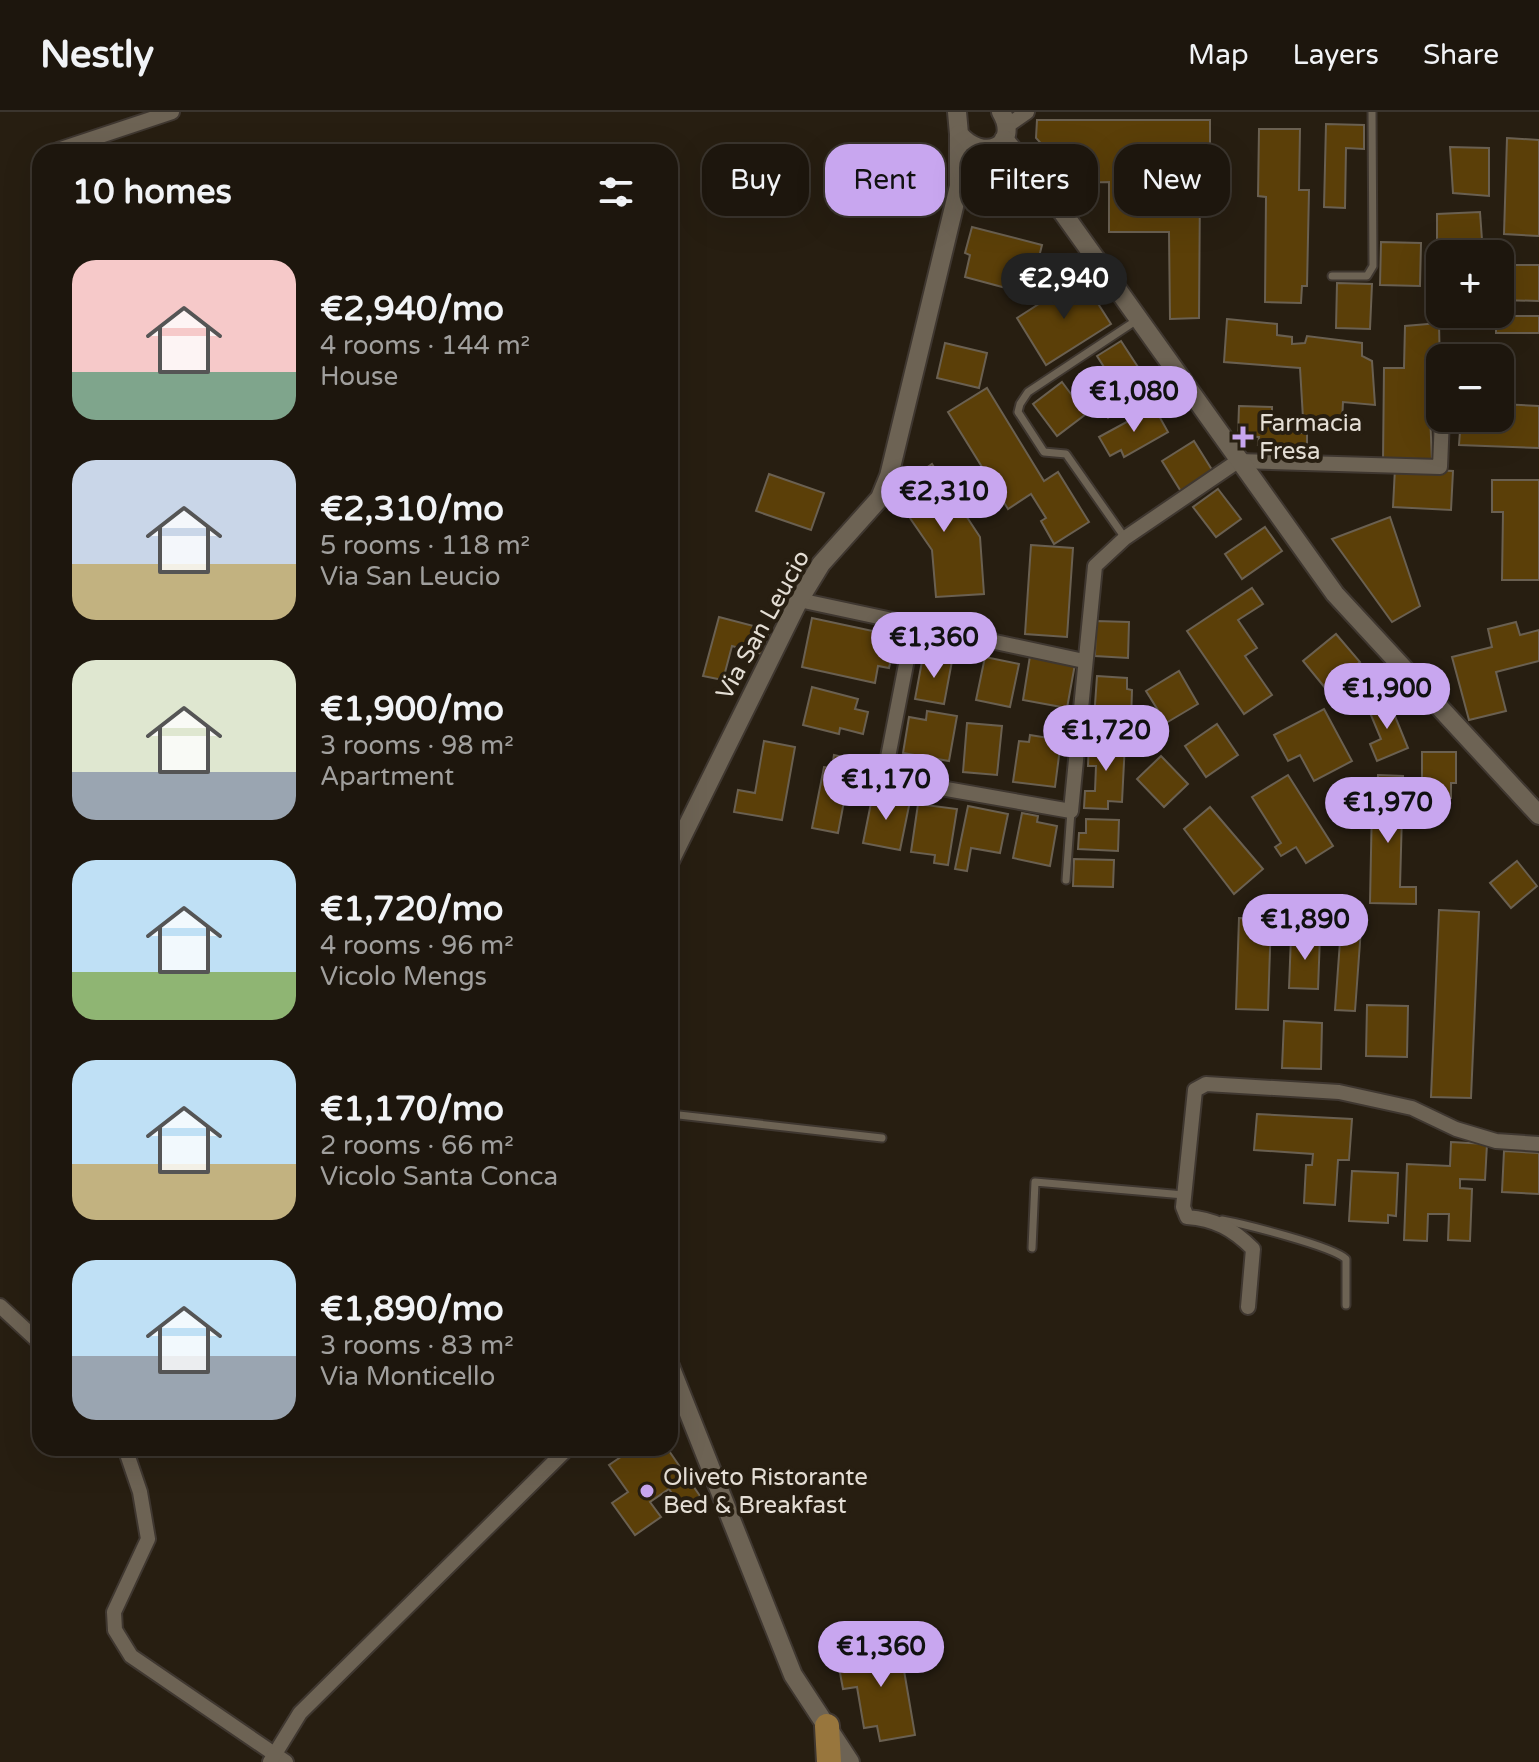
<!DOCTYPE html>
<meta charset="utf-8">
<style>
:root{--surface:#1d160d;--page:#251f16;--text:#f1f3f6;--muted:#a09f9d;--line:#3b352e;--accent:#c8a6ef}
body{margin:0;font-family:"Varela Round",sans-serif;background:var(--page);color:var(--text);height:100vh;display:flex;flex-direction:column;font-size:30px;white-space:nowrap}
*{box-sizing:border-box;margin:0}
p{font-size:26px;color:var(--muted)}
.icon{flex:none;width:44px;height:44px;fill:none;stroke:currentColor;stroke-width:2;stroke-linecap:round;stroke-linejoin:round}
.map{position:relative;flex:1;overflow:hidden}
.details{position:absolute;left:32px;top:32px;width:646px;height:1312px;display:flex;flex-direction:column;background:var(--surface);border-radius:24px;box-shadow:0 8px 32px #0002,0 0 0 2px var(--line)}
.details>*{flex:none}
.hud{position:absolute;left:702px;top:32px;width:716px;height:72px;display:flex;gap:16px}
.fabs{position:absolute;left:1426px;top:128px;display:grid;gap:16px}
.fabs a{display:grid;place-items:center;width:88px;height:88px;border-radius:16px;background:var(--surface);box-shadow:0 8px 32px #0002,0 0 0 2px var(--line);font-size:40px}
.price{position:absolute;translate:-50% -68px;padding:0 18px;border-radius:28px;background:var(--accent);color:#111;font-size:26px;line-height:52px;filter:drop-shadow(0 2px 4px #0008)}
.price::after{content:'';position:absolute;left:50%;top:48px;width:24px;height:18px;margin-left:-12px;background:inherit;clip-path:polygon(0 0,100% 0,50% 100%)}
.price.selected{background:#222;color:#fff}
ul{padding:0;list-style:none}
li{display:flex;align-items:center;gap:24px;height:200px;padding:0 40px}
li span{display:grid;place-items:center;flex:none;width:224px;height:160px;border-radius:24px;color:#555}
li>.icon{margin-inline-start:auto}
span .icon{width:96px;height:96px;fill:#fffc;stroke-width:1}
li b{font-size:34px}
h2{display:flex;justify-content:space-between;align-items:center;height:96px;padding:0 40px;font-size:34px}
.chip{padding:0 28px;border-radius:24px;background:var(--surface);box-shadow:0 8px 32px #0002,0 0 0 2px var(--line);font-size:28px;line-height:72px}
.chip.selected{background:var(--accent);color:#111}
header{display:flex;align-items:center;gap:48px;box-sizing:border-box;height:112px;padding:0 40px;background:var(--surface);border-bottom:2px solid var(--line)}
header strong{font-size:38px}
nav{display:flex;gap:44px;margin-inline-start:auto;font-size:28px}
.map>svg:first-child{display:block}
.building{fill:#5b3f08;stroke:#6a6051;stroke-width:2}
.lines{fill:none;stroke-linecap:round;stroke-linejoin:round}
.service-casing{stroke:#3f3730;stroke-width:11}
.minor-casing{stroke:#3f3730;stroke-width:18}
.tertiary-casing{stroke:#3f3730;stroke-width:22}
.trunk-casing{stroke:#3f3730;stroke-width:28}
.service{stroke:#6d6354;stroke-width:7}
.minor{stroke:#6d6354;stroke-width:14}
.tertiary{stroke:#6d6354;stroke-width:18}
.trunk{stroke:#98763d;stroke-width:24}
.poi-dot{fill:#c8a6ef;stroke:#271e11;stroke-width:3}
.labels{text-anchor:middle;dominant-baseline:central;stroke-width:8;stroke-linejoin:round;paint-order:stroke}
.poi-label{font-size:24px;fill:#e4ded5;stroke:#271e11;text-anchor:start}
.street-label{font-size:24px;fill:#e4ded5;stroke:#271e11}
</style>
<header>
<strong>Nestly</strong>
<nav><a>Map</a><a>Layers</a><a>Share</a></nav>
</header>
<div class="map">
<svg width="1539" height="1650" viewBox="0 0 1539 1650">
<rect width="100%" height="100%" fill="#271e11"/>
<g class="building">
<polygon points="1037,8 1210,8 1210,72 1200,72 1199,206 1170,207 1169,120 1109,120 1109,70 1077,71 1036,26"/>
<polygon points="1326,12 1364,13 1364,37 1346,36 1345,96 1324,95"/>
<polygon points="1259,17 1300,17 1299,78 1309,78 1307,174 1302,174 1301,191 1265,190 1266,85 1258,84"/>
<polygon points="1507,26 1539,28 1539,124 1504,122"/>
<polygon points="1450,35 1489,36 1489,84 1453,81"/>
<polygon points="1480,100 1483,142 1440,142 1437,149 1437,102"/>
<polygon points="972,115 1042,133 1032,173 1009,167 1006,176 965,165 970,143 965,141"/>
<polygon points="1381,130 1421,131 1420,174 1380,173"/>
<polygon points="1500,153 1539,153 1539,189 1500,188"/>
<polygon points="1081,165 1111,212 1046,253 1017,206"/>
<polygon points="1337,171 1372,172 1370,217 1336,216"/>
<rect x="1496" y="204" width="43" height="17"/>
<polygon points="1227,207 1277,212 1277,223 1292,225 1292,232 1305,231 1307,224 1362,231 1362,244 1372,249 1375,293 1343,290 1342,310 1303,306 1300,256 1224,250"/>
<polygon points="1439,211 1440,258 1428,256 1432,348 1383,350 1384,256 1404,256 1405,214"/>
<polygon points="1121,229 1153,278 1108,306 1091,279 1111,266 1097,244"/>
<polygon points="945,231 987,241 979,276 937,266"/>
<polygon points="1062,270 1086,302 1057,324 1033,292"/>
<polygon points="987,276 1044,369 1058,360 1089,410 1054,432 1041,409 1046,406 1031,382 1008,397 948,300"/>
<polygon points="1500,292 1539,294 1539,336 1459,333 1461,306 1500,306"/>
<polygon points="1239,294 1272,295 1272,306 1276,306 1276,310 1297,311 1296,321 1307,321 1307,336 1258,333 1259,325 1238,324"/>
<polygon points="1154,295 1168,320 1124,345 1121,338 1110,344 1099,325"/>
<polygon points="1194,329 1214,361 1182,381 1162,349"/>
<polygon points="932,352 980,425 984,482 936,485 932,438 892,380"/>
<polygon points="1395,356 1453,359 1451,398 1393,395"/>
<polygon points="769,362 824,381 811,418 756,399"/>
<polygon points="1492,368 1539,368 1539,468 1502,468 1503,400 1492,400"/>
<polygon points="1218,377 1241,407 1216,425 1193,395"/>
<polygon points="1390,405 1420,494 1392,510 1332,427"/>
<polygon points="1265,415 1282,439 1242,467 1225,442"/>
<polygon points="1031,433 1073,436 1067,525 1025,522"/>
<polygon points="1252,476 1263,492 1238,508 1257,536 1245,544 1272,583 1244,602 1187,519"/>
<polygon points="719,505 769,518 762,542 732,534 723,568 703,564"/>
<polygon points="812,506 896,524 889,556 878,554 875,571 802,555"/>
<polygon points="1096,509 1129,510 1128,546 1095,544"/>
<polygon points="1516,510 1520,523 1539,518 1539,549 1496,560 1506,599 1469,608 1452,545 1492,535 1488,517"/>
<polygon points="1336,522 1360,550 1326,577 1303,549"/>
<polygon points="923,544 952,549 944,592 915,587"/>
<polygon points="1030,544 1075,552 1067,596 1023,588"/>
<polygon points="985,545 1019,552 1010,595 976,588"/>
<polygon points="1179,559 1198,592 1166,611 1146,579"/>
<polygon points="1097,564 1127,566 1127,577 1132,578 1131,609 1094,607"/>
<polygon points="812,575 858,587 855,597 868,600 863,622 840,616 839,622 803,613"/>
<polygon points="1388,587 1408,636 1377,649 1370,632 1381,627 1368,596"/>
<polygon points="1324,597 1352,649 1314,669 1300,643 1288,649 1274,623"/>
<polygon points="927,599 957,604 949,649 903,641 909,605 926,608"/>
<polygon points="967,611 1002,614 997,663 963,660"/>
<polygon points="1217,612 1238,643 1206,665 1185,634"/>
<polygon points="1030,623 1061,628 1055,675 1013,670 1019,629 1029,630"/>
<polygon points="1089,628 1125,630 1122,690 1108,689 1108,697 1084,696 1085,679 1095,679 1096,654 1088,654"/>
<polygon points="764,629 795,635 782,708 734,700 738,678 755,681"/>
<polygon points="1422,640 1456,640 1456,671 1451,671 1451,686 1431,685 1431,672 1422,671"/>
<polygon points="834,643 852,647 838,721 812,716 824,655 832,656"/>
<polygon points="1161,644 1188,672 1164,695 1137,667"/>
<polygon points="1288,663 1333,734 1306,751 1296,735 1281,744 1275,735 1281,731 1252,685"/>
<polygon points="1378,663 1403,664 1400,775 1416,775 1416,792 1370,791 1372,691 1377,691"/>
<polygon points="873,681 910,689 900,738 863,731"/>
<polygon points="918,692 957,697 948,753 934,751 935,743 911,740"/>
<polygon points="968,694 1008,702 1000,741 971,736 967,759 955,757"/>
<polygon points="1210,695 1263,757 1234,782 1184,717"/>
<polygon points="1022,701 1038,704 1037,710 1057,714 1050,754 1013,746"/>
<polygon points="1086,707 1119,708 1118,739 1078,737 1079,721 1086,721"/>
<polygon points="1074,747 1114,748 1113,775 1073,774"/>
<polygon points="1517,749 1537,774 1511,796 1490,771"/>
<polygon points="1439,798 1479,800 1471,986 1431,985"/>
<polygon points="1342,802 1362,803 1355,899 1335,898"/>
<polygon points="1239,806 1271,807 1268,898 1236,897"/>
<polygon points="1291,824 1320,824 1318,877 1289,876"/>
<polygon points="1367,893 1408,894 1407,945 1366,944"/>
<polygon points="1284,909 1322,911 1321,957 1282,956"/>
<polygon points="1257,1002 1352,1007 1349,1048 1338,1048 1335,1093 1304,1091 1306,1053 1312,1053 1313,1042 1254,1038"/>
<polygon points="1451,1030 1487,1032 1485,1068 1460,1067 1460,1076 1472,1077 1470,1129 1448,1128 1449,1102 1428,1102 1427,1129 1404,1128 1407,1052 1450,1054"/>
<polygon points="1504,1039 1539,1041 1539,1082 1502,1080"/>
<polygon points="1352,1059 1398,1061 1396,1104 1388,1103 1388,1111 1349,1109"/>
<polygon points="634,1336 667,1336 700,1384 682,1397 669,1377 650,1390 661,1405 635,1423 612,1391 628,1380 609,1353"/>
<polygon points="899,1529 915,1623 880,1629 877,1614 864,1616 857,1575 843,1577 838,1550 860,1546 858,1536"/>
</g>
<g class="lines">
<g class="service-casing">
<g id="service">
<polyline points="1332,164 1367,164 1373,154 1372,0"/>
<polyline points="1125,426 1066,342 1044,340 1018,300 1020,292 1028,280 1137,208"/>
<polyline points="1066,768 1071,699"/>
<polyline points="670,1002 882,1026"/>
<path d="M1222,1108C1244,1112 1332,1134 1346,1147V1193"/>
<polyline points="1032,1136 1035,1070 1184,1083"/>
</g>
</g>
<g class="minor-casing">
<g id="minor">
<polyline points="1007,14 1027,0"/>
<polyline points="58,38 172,0"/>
<polyline points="799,488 1084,549"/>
<polyline points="914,511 884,666 1071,699 1095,454 1125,426 1238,349 1440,355 1442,306"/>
<polyline points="0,1194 40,1231"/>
<path d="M1248,1195L1253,1137C1233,1117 1215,1107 1187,1105L1183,1095L1195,978L1206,972L1339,980L1412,996L1456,1017L1496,1029L1539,1032"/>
<polyline points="125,1336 140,1380 148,1427 114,1500 115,1518 131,1544 286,1650"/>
<polyline points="270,1650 300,1601 568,1336"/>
</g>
</g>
<g class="tertiary-casing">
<g id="tertiary">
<path d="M957,0L959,22C983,51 1021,34 1001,0"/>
<polyline points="1004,27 1053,87 1335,482 1539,703"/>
<polyline points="670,749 799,488 821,452 880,386 889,364 959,74 959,22"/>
<polyline points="670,1254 793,1563 850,1650"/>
</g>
</g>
<g class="trunk-casing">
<polyline id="trunk" points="827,1614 829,1650"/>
</g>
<use href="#service" class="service"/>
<use href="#minor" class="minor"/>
<use href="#tertiary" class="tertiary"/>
<use href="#trunk" class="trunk"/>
</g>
<g class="poi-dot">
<path d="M1239 313h8v8h8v8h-8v8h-8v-8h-8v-8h8z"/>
<circle cx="647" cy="1379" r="8"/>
</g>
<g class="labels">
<g class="poi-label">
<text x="1259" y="311">Farmacia<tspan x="1259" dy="28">Fresa</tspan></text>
<text x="663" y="1365">Oliveto Ristorante<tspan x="663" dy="28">Bed &amp; Breakfast</tspan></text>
</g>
<g class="street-label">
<text transform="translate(763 513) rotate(-61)">Via San Leucio</text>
</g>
</g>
</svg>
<div class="fabs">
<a>+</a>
<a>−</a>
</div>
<b class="price selected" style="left:1064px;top:209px">€2,940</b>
<b class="price" style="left:1134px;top:322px">€1,080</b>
<b class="price" style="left:944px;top:422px">€2,310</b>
<b class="price" style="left:934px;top:568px">€1,360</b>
<b class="price" style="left:1387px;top:619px">€1,900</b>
<b class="price" style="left:1106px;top:661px">€1,720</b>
<b class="price" style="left:886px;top:710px">€1,170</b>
<b class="price" style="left:1388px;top:733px">€1,970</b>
<b class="price" style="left:1305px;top:850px">€1,890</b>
<b class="price" style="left:881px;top:1577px">€1,360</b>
<div class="hud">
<a class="chip">Buy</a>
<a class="chip selected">Rent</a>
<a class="chip">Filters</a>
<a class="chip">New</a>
</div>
<section class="details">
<h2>10 homes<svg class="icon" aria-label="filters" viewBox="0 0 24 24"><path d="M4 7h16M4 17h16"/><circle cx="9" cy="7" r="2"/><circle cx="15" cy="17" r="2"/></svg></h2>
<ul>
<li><span style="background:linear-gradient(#f6c9c9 70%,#7fa58c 0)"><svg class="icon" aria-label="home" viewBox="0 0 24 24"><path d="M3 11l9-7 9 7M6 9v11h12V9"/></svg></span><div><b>€2,940/mo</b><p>4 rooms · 144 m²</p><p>House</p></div></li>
<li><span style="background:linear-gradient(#c9d6e8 65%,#c2b280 0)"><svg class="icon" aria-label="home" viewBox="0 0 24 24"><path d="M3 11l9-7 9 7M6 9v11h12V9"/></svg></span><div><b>€2,310/mo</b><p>5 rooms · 118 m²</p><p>Via San Leucio</p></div></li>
<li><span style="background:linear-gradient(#dfe7d0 70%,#9aa5b1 0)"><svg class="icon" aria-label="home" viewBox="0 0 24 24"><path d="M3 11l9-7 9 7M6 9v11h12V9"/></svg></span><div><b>€1,900/mo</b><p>3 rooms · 98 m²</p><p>Apartment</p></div></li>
<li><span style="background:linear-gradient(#bfe0f5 70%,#8fb573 0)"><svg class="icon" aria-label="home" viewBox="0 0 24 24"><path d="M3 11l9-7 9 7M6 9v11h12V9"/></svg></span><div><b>€1,720/mo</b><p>4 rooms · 96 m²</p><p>Vicolo Mengs</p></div></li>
<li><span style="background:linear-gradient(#bfe0f5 65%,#c2b280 0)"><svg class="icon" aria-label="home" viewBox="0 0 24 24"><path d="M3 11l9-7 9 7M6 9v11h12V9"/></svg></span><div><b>€1,170/mo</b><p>2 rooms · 66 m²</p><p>Vicolo Santa Conca</p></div></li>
<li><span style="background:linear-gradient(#bfe0f5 60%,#9aa5b1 0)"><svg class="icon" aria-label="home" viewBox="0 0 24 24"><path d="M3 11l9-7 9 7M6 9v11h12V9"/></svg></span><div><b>€1,890/mo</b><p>3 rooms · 83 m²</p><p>Via Monticello</p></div></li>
</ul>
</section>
</div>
